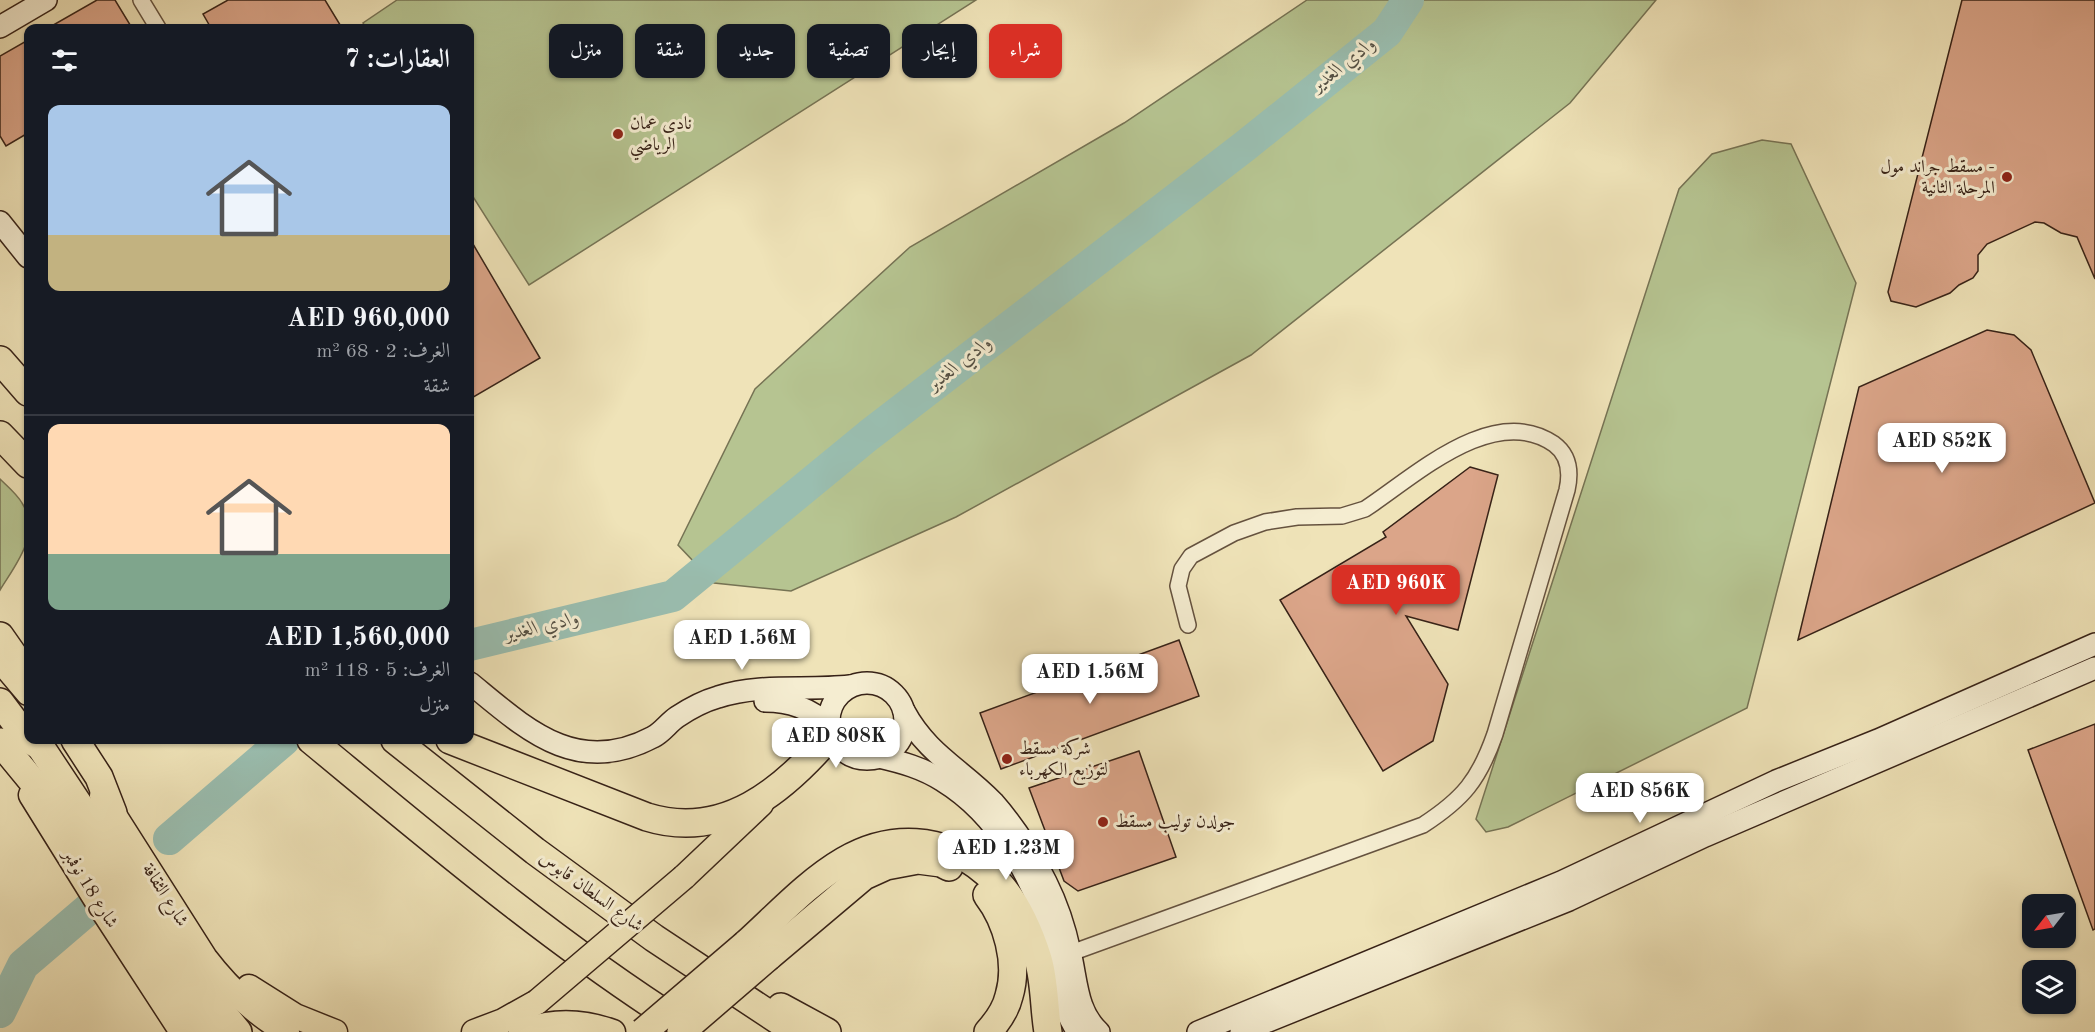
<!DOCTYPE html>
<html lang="ar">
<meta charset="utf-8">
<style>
:root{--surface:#171b24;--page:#20242c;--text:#f1f3f6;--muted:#9ea1a6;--line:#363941;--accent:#d93025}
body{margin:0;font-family:"Old Standard TT",Amiri,serif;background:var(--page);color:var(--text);direction:rtl;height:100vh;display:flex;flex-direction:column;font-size:22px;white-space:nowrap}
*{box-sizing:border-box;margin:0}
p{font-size:20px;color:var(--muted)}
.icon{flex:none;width:33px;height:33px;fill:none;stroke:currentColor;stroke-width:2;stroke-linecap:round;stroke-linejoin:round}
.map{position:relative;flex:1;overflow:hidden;direction:ltr}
.panel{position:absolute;left:24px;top:24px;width:450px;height:720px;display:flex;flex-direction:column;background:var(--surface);border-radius:12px;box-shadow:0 2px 4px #0004;direction:rtl}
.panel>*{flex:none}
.top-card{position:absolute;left:492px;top:24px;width:570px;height:54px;direction:rtl;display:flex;gap:12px}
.needle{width:39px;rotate:239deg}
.controls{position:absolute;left:2022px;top:894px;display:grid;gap:12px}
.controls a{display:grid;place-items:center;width:54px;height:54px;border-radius:12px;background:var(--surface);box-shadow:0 2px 4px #0004;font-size:30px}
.price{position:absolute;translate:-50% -51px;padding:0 14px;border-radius:12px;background:#fff;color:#222;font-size:20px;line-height:39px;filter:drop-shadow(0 2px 3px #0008)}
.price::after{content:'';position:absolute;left:50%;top:36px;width:18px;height:14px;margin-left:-9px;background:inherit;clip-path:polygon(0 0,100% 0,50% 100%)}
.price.selected{background:var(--accent);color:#fff}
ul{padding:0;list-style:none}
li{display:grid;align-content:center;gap:12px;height:318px;padding:0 24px}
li+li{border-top:2px solid var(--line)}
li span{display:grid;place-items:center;height:186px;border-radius:12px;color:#555}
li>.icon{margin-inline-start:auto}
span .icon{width:108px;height:108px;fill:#fffc;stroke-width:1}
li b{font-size:26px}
h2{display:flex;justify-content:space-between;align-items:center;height:72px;padding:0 24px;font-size:26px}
.pill{padding:0 21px;border-radius:12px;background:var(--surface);box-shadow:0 2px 4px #0004;font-size:21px;line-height:54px}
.pill.selected{background:var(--accent);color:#fff}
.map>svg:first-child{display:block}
.green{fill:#b6c491;stroke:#767354;stroke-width:1.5}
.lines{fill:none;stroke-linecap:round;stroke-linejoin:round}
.river{stroke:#9abeb0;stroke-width:32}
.building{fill:#dba589;stroke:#372217;stroke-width:1.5}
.street-casing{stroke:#65523f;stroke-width:18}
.secondary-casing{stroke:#372217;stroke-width:24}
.primary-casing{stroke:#372217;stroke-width:27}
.highway-casing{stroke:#372217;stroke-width:30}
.street{stroke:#f5edd1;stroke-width:15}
.secondary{stroke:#f5edd1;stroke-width:21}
.primary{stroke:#efe3b8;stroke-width:24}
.highway{stroke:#efe3b8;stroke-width:27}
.primary-bridge-casing{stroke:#372217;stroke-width:27;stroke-linecap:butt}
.highway-bridge-casing{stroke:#372217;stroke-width:30;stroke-linecap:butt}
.primary-bridge{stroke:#efe3b8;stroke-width:24}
.highway-bridge{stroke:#efe3b8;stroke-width:27}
.poi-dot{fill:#8f2418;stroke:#f5edd1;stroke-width:2}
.labels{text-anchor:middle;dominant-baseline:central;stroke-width:6;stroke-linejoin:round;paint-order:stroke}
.poi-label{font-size:18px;fill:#372217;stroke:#f5edd1;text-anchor:start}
.street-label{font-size:18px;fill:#372217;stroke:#f5edd1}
.water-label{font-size:20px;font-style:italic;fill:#555145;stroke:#f5edd1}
</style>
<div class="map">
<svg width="2095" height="1032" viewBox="0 0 2095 1032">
<rect width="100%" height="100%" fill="#efe3b8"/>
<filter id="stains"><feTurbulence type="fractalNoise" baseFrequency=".00333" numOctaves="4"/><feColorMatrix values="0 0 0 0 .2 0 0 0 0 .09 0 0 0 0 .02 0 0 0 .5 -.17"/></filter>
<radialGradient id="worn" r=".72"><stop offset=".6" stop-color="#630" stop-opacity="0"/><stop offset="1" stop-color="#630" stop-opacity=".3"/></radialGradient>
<g class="green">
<polygon points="397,0 976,0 529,285 470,192 470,28 366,28 363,23"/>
<polygon points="1307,0 1656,0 1570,103 1251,355 956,517 791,591 714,583 678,545 755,389 910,247 1124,123"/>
<polygon points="1762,140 1791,144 1856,283 1747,708 1508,827 1486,832 1476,819 1679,189 1712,154"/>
<path d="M0,479C7,486 17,494 22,503C42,534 15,565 0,590Z"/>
</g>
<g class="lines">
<g class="river">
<polyline points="470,645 673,596 869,435 1245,146 1387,32 1408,0"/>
<polyline points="169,839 284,740"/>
<polyline points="0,1012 23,965 92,906"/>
</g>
</g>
<g class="building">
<polygon points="97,0 115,0 132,28 48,28"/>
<polygon points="228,0 325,0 342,28 211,28 203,14"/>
<polygon points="1962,0 2095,0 2095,279 2077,237 2061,233 2044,223 2035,222 1987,244 1978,255 1978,271 1973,278 1959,285 1950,293 1916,307 1891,301 1888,292"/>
<polygon points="28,40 28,133 6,146 0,136 0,56"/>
<polygon points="470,239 540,358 470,399"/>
<polygon points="1987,330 2014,335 2031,350 2095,503 1798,640 1859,387"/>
<polygon points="1470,467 1498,475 1458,630 1406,616 1448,684 1433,741 1383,771 1280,600 1386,537 1383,532"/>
<polygon points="1179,640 1199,696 1001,769 980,713"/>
<polygon points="2095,724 2095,929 2093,930 2028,750"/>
<polygon points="1139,751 1176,857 1078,891 1064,881 1029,788"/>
</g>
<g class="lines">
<g class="street-casing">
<g id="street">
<polyline points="141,0 158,28"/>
<path d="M1071,953L1423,825C1463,799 1479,780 1495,734L1567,490C1571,472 1569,455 1554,444C1493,402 1414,477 1365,509L1342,516L1297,517L1265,522L1234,533L1191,556L1182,569L1178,586L1188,625"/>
</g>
</g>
<g class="secondary-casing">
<g id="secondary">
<polyline points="0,27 46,0"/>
<polyline points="0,222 28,257"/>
<circle cx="867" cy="721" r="38"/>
<path d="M470,683C525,728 576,778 653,737C663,732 668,723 677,717C689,709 704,701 718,697C761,683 805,691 850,686"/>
<path d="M765,701C790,701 810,708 829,726"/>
<path d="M904,711C927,754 961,769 993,802C1014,826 1032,854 1046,882C1057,904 1065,928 1070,952C1077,980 1076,1011 1099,1032"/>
<path d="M879,757C901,762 923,768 943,781C997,814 1035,880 1051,940C1059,971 1059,1006 1078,1032"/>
<polyline points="1198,1032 1561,882 1776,781 1878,740 2095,644"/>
<polyline points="1241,1032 1569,900 1705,836 2095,668"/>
</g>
</g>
<g class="primary-casing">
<g id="primary">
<polyline points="0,660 28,693"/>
<polyline points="31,795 100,906 182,1032"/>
<path d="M102,796L205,958C228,988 254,1013 287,1032"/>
<polyline points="684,877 761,804"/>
<polyline points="249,987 295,1016 335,1032"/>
<polyline points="474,1032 503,1021 537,1002"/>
<path d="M521,1032C551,1020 583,1021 613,1032"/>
</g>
</g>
<g class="highway-casing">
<g id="highway">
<polyline points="0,360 28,392"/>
<polyline points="0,435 28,464"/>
<polyline points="0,636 28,676"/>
<polyline points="0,702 27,738 41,747"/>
<polyline points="36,740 193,977 238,1032"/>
<polyline points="75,740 99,777 113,813"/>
<path d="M311,740C431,839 551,941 683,1025"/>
<polyline points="395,740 535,851 654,938 796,1032"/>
<path d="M450,740L647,817C724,841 784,790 831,735"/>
<polyline points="0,742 56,810 84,848 193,1012 209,1032"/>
<path d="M987,895C1007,921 1019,963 1009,996C1006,1009 997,1022 988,1032"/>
<path d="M746,944C777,916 808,882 844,861C890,834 943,836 984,871C989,875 996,880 1001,886C1018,906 1030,934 1038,959C1045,982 1044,1009 1048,1032"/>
<polyline points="768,957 864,876 886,866 918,860 941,863 949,867"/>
<polyline points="781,1007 827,1032"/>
</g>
</g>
<use href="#street" class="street"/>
<use href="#secondary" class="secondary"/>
<use href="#primary" class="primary"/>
<use href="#highway" class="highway"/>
<g class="primary-bridge-casing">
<polyline id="primary-bridge" points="537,1002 684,877"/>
</g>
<g class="highway-bridge-casing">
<g id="highway-bridge">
<polyline points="643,1032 746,944"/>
<polyline points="681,1032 768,957"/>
</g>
</g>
<use href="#primary-bridge" class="primary-bridge"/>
<use href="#highway-bridge" class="highway-bridge"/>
</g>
<g class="poi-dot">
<circle cx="618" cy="134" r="6"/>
<circle cx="2007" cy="177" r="6"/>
<circle cx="1007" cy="759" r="6"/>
<circle cx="1103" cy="822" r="6"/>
</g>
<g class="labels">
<g class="poi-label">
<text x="630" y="124">نادي عمان<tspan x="630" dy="21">الرياضي</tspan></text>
<text x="1995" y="167" text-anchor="end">مسقط جراند مول -<tspan x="1995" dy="21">المرحلة الثانية</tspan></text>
<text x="1019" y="749">شركة مسقط<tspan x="1019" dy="21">لتوزيع الكهرباء</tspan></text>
<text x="1115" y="822">جولدن توليب مسقط</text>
</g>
<g class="street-label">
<text transform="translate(90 889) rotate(58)">شارع 18 نوفمبر</text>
<text transform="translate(591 892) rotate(36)">شارع السلطان قابوس</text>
<text transform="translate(165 895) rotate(58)">شارع الثقافة</text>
</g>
<g class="water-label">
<text transform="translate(1344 65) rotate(-38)">وادي الغدير</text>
<text transform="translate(960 364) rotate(-38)">وادي الغدير</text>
<text transform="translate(542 627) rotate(-13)">وادي الغدير</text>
</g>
</g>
<rect width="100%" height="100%" filter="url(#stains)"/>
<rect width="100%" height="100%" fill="url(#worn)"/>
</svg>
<div class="controls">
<a><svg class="needle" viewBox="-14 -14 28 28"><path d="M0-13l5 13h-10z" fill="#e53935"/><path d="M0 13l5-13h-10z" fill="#9ea1a6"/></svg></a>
<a><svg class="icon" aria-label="layers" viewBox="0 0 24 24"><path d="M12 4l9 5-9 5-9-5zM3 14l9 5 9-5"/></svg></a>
</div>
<b class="price" style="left:1942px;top:474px">AED 852K</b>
<b class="price selected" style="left:1396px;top:616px">AED 960K</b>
<b class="price" style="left:742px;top:671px">AED 1.56M</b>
<b class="price" style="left:1090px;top:705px">AED 1.56M</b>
<b class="price" style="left:836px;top:769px">AED 808K</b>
<b class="price" style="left:1640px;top:824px">AED 856K</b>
<b class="price" style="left:1006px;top:881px">AED 1.23M</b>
<div class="top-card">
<a class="pill selected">شراء</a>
<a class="pill">إيجار</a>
<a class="pill">تصفية</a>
<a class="pill">جديد</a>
<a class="pill">شقة</a>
<a class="pill">منزل</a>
</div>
<section class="panel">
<h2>العقارات: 7<svg class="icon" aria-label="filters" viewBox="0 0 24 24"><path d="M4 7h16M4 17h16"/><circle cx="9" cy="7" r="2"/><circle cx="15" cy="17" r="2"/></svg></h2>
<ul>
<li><span style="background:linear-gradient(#a9c7e8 70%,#c2b280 0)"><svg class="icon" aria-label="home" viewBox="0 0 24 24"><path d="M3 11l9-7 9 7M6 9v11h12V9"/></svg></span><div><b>AED 960,000</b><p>الغرف: 2 · 68 m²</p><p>شقة</p></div></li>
<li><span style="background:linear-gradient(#ffd9b3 70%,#7fa58c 0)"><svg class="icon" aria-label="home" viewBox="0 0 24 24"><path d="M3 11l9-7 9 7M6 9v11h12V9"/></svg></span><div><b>AED 1,560,000</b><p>الغرف: 5 · 118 m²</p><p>منزل</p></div></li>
</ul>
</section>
</div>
